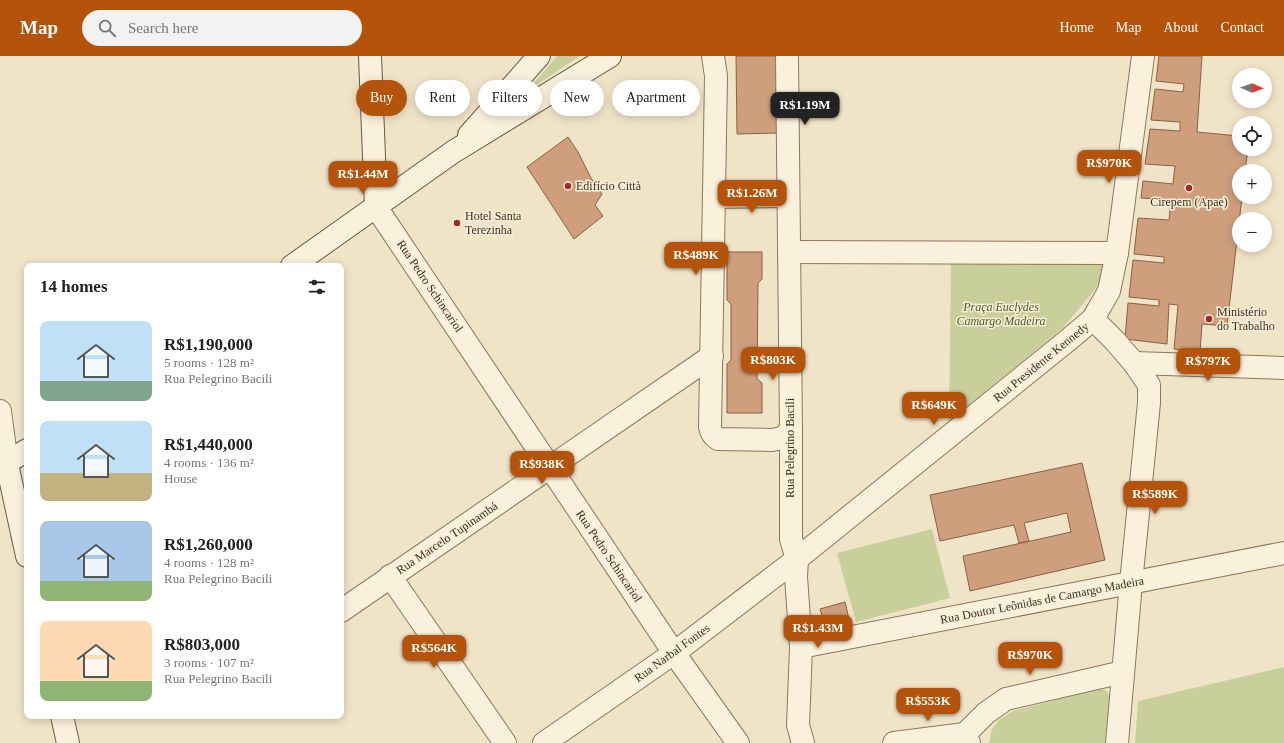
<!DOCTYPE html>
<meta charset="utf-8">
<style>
:root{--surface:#fff;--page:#f2f2f2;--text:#222;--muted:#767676;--accent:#b45309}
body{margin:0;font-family:Georgia,serif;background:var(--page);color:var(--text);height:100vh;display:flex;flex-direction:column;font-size:15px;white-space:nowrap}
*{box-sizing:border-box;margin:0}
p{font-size:13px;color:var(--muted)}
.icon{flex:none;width:22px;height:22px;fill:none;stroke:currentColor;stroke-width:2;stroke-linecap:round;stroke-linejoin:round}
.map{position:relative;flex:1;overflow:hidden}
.sheet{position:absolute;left:24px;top:207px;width:320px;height:456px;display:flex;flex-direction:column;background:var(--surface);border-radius:8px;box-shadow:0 2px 10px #0003}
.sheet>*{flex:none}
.hud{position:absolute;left:356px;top:24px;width:380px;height:36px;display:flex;gap:8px}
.needle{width:26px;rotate:92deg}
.fabs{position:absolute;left:1232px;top:12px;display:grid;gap:8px}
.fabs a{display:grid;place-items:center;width:40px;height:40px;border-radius:50%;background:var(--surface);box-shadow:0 2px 10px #0003;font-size:20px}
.price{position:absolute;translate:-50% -34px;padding:0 9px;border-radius:8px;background:var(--accent);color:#fff;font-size:13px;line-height:26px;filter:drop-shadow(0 1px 2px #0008)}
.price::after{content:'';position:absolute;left:50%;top:24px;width:12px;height:9px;margin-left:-6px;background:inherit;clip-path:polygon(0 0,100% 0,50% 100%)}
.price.selected{background:#222;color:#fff}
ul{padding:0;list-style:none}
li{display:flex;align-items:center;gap:12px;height:100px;padding:0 16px}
li span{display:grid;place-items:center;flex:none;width:112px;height:80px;border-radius:8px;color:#555}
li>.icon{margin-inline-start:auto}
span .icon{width:48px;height:48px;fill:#fffc;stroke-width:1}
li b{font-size:17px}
h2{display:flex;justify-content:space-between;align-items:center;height:48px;padding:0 16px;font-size:17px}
.tag{padding:0 14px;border-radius:18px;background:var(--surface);box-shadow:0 2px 10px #0003;font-size:14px;line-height:36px}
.tag.selected{background:var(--accent);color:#fff}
header{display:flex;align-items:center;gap:24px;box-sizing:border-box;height:56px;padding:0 20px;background:var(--accent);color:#fff}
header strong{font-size:19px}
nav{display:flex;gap:22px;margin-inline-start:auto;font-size:14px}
.search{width:280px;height:36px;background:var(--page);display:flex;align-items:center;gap:10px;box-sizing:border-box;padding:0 14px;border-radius:22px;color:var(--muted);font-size:15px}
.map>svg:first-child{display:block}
.green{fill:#c9cf9b}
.building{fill:#cf9f7d;stroke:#8d5f41}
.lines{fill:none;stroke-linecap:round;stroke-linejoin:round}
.minor-casing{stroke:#8d765c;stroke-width:24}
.tertiary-casing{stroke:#8d765c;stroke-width:24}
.secondary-casing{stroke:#6f573f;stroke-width:24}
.minor{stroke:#faf1dc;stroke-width:22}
.tertiary{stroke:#faf1dc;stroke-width:22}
.secondary{stroke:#faf1dc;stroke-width:22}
.poi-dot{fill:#9e2a2b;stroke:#f7eed8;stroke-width:1.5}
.labels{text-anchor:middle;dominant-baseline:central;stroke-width:3;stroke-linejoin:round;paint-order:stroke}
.poi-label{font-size:12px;fill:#3d2e20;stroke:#f7eed8;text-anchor:start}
.street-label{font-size:12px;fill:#3d2e20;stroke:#f7eed8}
.park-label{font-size:12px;font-style:italic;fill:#4d5a26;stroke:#f7eed8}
</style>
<header>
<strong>Map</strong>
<div class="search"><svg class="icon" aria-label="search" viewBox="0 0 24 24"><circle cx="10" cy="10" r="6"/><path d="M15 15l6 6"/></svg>Search here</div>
<nav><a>Home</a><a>Map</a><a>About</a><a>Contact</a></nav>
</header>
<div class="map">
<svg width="1284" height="687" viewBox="0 0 1284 687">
<rect width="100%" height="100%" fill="#f0e4c8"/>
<g class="green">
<polygon points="557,0 580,0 526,36"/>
<polygon points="951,208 1099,208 1102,209 1103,214 1097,231 1063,272 949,365"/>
<polygon points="932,473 950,542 856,566 837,497"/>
<polygon points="1284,611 1284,687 1135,687 1138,645"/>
<polygon points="1099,633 1106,634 1111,642 1107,687 989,687 992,673 999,664 1013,655"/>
</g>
<g class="building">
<polygon points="736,0 779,0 779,77 737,78"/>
<polygon points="1159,0 1202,0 1197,76 1239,80 1239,93 1248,93 1245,115 1239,115 1239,141 1242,141 1227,270 1202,268 1200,296 1174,293 1178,249 1169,248 1167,288 1125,283 1128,247 1159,250 1159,244 1129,241 1133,204 1164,207 1164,201 1134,198 1138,162 1169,164 1171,144 1141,142 1143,125 1173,128 1175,110 1145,108 1150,73 1180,75 1180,66 1151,64 1155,33 1183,36 1184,28 1156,25"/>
<polygon points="568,81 578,96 591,122 602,138 595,149 603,160 574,183 527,111"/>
<polygon points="727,196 762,196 762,223 758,227 757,323 762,327 762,357 727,357 727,308 731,304 731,248 727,244"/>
<polygon points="1082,407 1105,504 970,535 963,500 1071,476 1067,457 1024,467 1029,485 1019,487 1014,469 940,485 930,439"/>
<polygon points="845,546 849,563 825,569 820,553"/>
</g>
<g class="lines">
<g class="minor-casing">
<g id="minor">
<path d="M713,0L716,20L710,371C711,377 713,380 718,383L772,384L782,382L791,375"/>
<polyline points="714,141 788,140"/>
<polyline points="789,196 1117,197"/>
<polyline points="1093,263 1115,285 1134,307 1149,329 1149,347 1131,527 1117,687"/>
<polyline points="1134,307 1284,312"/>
<polyline points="390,520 505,687"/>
<polyline points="341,555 712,300"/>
<polyline points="801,591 1284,497"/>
<polyline points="965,678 986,657 1006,643 1123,616"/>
<polyline points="544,687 674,597 797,503 1067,285 1093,263 1109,235 1117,197 1143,0"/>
</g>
</g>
<g class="tertiary-casing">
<g id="tertiary">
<polyline points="787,0 791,375 791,483 797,503 796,521 801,591 798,669 803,687"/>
<polyline points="376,151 674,597 738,687"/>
<polyline points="0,355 7,408"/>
<polyline points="894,687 965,678 969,687"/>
</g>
</g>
<g class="secondary-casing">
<g id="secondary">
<polyline points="370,0 376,151"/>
<polyline points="469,79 539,0"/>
<polyline points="292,210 453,96 610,0"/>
<polyline points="7,408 27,500"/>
<polyline points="0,411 27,394"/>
<polyline points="62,660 68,687"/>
</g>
</g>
<use href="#minor" class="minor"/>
<use href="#tertiary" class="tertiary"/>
<use href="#secondary" class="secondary"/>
</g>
<g class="poi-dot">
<circle cx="568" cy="130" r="4"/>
<circle cx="1189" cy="132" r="4"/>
<circle cx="457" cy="167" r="4"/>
<circle cx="1209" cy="263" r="4"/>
</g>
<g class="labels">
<g class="poi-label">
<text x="576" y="130">Edifício Città</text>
<text x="1189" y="146" text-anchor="middle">Cirepem (Apae)</text>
<text x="465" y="160">Hotel Santa<tspan x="465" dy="14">Terezinha</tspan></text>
<text x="1217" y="256">Ministério<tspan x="1217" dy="14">do Trabalho</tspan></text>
</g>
<g class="street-label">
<text transform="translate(430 230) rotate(56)">Rua Pedro Schincariol</text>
<text transform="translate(1041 306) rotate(-39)">Rua Presidente Kennedy</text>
<text transform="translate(790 392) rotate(-90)">Rua Pelegrino Bacili</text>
<text transform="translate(447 482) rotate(-34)">Rua Marcelo Tupinambá</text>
<text transform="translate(609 500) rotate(56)">Rua Pedro Schincariol</text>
<text transform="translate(1042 544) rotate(-11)">Rua Doutor Leônidas de Camargo Madeira</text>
<text transform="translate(672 597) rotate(-36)">Rua Narbal Fontes</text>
</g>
<g class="park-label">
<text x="1001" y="251">Praça Euclydes<tspan x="1001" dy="14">Camargo Madeira</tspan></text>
</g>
</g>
</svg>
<div class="fabs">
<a><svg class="needle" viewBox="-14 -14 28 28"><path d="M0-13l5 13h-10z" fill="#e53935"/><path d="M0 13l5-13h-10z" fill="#767676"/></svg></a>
<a><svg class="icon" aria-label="locate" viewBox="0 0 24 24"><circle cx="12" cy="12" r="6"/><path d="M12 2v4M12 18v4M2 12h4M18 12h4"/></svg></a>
<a>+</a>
<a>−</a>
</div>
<b class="price selected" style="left:805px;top:70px">R$1.19M</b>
<b class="price" style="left:1109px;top:128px">R$970K</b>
<b class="price" style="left:363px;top:139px">R$1.44M</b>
<b class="price" style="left:752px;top:158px">R$1.26M</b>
<b class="price" style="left:696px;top:220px">R$489K</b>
<b class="price" style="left:773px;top:325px">R$803K</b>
<b class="price" style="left:1208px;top:326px">R$797K</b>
<b class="price" style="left:934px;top:370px">R$649K</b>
<b class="price" style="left:542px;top:429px">R$938K</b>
<b class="price" style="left:1155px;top:459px">R$589K</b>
<b class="price" style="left:818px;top:593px">R$1.43M</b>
<b class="price" style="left:434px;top:613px">R$564K</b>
<b class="price" style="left:1030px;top:620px">R$970K</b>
<b class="price" style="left:928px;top:666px">R$553K</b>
<div class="hud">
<a class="tag selected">Buy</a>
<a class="tag">Rent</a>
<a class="tag">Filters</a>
<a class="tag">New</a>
<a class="tag">Apartment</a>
</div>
<section class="sheet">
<h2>14 homes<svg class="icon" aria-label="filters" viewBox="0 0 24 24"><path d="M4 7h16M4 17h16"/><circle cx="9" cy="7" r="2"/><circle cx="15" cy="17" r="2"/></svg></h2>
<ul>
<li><span style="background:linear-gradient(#bfe0f5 75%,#7fa58c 0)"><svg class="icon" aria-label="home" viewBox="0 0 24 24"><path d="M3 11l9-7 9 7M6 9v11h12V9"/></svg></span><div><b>R$1,190,000</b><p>5 rooms · 128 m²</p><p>Rua Pelegrino Bacili</p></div></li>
<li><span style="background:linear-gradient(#bfe0f5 65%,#c2b280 0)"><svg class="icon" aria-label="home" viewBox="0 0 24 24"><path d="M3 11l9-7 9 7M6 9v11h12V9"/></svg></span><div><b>R$1,440,000</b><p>4 rooms · 136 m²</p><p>House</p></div></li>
<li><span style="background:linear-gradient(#a9c7e8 75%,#8fb573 0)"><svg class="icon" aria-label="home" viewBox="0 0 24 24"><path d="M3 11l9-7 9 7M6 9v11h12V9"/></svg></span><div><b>R$1,260,000</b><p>4 rooms · 128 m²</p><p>Rua Pelegrino Bacili</p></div></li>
<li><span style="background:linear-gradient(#ffd9b3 75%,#8fb573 0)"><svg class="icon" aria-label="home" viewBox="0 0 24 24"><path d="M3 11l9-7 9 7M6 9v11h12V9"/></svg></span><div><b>R$803,000</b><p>3 rooms · 107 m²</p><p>Rua Pelegrino Bacili</p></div></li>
</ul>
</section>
</div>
